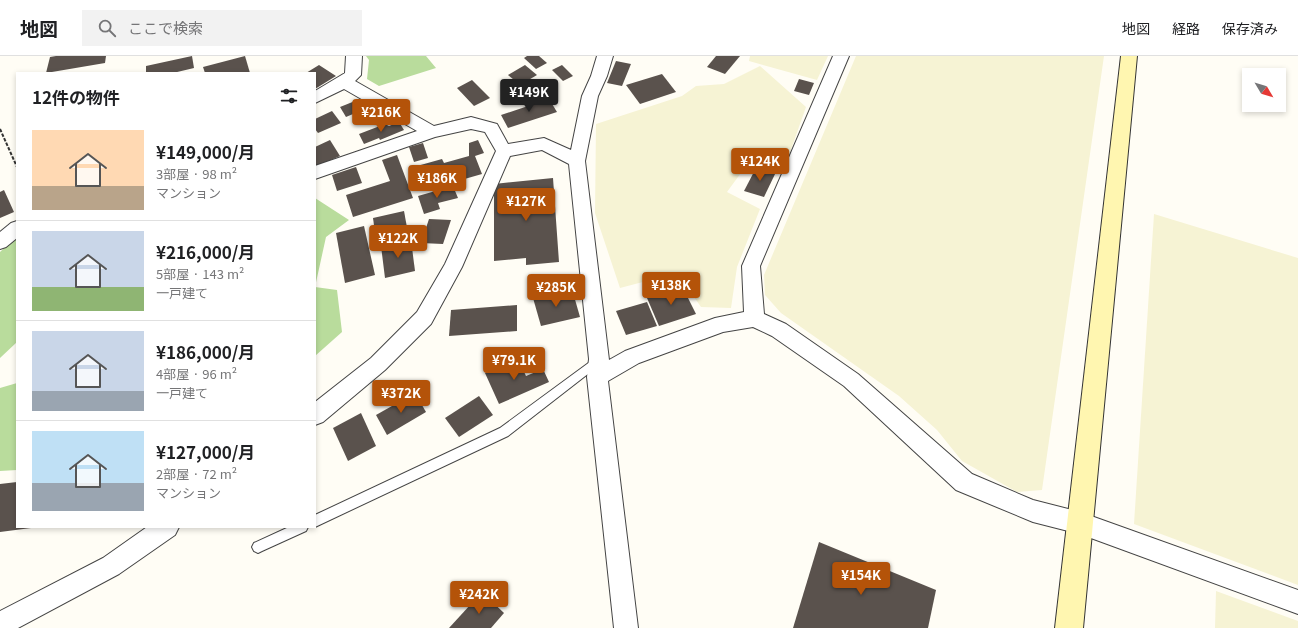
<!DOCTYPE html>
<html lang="ja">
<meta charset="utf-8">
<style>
:root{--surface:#fff;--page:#f2f2f2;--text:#202124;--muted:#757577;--line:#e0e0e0;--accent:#b45309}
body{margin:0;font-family:Georgia,"Noto Sans JP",serif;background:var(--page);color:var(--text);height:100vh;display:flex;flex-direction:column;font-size:15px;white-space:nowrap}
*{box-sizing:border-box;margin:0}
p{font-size:13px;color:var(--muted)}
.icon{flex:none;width:22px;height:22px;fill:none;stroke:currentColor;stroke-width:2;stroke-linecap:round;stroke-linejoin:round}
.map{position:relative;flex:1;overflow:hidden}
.side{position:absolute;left:16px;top:16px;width:300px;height:456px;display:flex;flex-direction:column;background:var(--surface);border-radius:0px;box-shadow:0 2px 6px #0003}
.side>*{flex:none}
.needle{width:26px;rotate:128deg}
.buttons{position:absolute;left:1242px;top:12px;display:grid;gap:8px}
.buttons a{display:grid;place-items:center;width:44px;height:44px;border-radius:0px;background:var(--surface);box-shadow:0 2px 6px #0003;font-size:20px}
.price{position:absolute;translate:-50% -34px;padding:0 9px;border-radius:4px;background:var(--accent);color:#fff;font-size:13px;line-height:26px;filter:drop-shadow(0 1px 2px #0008)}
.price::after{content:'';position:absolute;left:50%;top:24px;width:12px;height:9px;margin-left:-6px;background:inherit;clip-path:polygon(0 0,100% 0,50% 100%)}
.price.current{background:#222;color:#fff}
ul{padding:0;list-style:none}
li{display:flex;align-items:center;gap:12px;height:100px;padding:0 16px}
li+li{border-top:1px solid var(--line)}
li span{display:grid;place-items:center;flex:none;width:112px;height:80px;border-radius:0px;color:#555}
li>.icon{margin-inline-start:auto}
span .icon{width:48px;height:48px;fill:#fffc;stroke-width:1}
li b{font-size:17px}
h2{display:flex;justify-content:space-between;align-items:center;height:48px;padding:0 16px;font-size:17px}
header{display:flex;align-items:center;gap:24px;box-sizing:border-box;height:56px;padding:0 20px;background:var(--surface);border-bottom:1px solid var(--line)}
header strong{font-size:19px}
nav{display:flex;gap:22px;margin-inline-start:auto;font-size:14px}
.search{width:280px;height:36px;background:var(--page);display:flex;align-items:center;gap:10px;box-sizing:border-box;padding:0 14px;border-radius:0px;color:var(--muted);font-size:15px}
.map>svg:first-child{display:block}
.farmland{fill:#f6f3d4}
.forest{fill:#b9dc9c}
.building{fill:#5a524d}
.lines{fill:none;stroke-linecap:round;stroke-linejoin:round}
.lane-casing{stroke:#444;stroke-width:2}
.street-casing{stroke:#444;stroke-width:2}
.secondary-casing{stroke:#333;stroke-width:2}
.path{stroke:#333;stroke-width:2;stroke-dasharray:3.5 1.5;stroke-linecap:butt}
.lane{fill:#fff;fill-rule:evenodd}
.street{fill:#fff;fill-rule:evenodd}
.secondary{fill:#fff6b0;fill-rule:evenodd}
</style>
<header>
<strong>地図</strong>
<div class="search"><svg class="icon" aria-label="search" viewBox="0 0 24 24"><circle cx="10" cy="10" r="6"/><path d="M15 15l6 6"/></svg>ここで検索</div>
<nav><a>地図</a><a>経路</a><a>保存済み</a></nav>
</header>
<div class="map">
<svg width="1298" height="572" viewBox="0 0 1298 572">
<rect width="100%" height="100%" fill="#fffdf5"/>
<g class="farmland">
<polygon points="750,0 828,0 817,24 749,5"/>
<polygon points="856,0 1104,0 1042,434 1017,436 962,405 937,374 899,340 781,257 765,239 764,219"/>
<polygon points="760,10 806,51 788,102 767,99 746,110 727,136 760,153 737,211 731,252 701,251 677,217 620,232 595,157 596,68 682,40 696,30 724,28"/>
<polygon points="1154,158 1298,202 1298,529 1134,468"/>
<polygon points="1216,535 1298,565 1298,572 1215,572"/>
</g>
<g class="forest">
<polygon points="366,0 426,0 436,12 379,30 367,23 369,4"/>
<polygon points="315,142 349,164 326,181 315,231 337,234 342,276 315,300"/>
<polygon points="16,181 17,286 0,302 0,196"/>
<polygon points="17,327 17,414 0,415 0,332"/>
</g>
<g class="building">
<polygon points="56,0 106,0 105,7 46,17 50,1"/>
<polygon points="192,0 194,12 173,17 146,17 146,10"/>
<polygon points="245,0 250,17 205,17 203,11"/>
<polygon points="527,0 539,0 547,7 536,13 524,2"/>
<polygon points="716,0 740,0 725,18 707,11"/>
<polygon points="616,5 631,8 622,30 607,27"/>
<polygon points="319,9 336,20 315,33 315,17 306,17"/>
<polygon points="525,9 537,19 520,29 508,19"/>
<polygon points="562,9 573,20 563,25 552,14"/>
<polygon points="662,18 676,36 640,48 626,29"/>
<polygon points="799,23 814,27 809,39 794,35"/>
<polygon points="472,24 490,42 474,50 457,32"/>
<polygon points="360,43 367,52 346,61 340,51"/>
<polygon points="549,43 557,56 508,72 501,59"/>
<polygon points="332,55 341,67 318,77 315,73 315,63"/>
<polygon points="399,66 404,74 380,84 379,82 364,88 359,78 385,68 389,70"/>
<polygon points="330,84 340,100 315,111 315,91"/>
<polygon points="478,84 484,97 475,100 482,118 426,134 417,110 442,103 444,107 469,100 469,87"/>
<polygon points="423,87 428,102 414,106 409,91"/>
<polygon points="397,99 413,142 353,161 346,139 390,125 382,104"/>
<polygon points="757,110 776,116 764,141 744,135"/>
<polygon points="356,111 362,127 337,135 332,119"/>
<polygon points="553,122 559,206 526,209 526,202 494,205 494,128"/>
<polygon points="453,130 458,142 438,147 440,153 424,158 418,140"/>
<polygon points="4,134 14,156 0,162 0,136"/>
<polygon points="404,155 408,177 376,184 373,162"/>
<polygon points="429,163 451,164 443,188 421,187"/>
<polygon points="364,170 375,219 345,227 336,177"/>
<polygon points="411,184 415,215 385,222 381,190"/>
<polygon points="682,230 696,258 659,270 647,242"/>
<polygon points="572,233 580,261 541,270 533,242"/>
<polygon points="647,246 657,270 626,279 616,255"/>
<polygon points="517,249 517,275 449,280 451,254"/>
<polygon points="518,303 526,320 543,313 549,326 499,348 485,317"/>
<polygon points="415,337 426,356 387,379 376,359"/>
<polygon points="479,340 493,359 459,381 445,362"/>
<polygon points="361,357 376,390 348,405 333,372"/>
<polygon points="17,426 17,471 31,472 0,476 0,428"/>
<polygon points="819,486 936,534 928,572 793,572"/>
<polygon points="482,536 504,557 491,572 449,572"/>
</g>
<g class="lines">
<g class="lane-casing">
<g id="lane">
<polygon points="598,300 602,301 603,304 602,307 508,380 315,471 315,459 500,372"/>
<polygon points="289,471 308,471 306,475 262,495 258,497 254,495 252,491 254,487"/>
</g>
</g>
<g class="street-casing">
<g id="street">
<polygon points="346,0 362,0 361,19 355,25 434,70 471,61 497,68 508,88 544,82 571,94 582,40 591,20 597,0 613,0 607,20 598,40 585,105 609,304 625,295 715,262 744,256 742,210 833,0 849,0 760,210 764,258 786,268 858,318 972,418 1033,444 1080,456 1298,534 1298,558 1080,478 1033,466 956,434 844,330 772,280 753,271 723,276 639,307 608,325 638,572 614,572 587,321 589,303 569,108 542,94 510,100 462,211 431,268 385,314 323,366 315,369 315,346 371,302 417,256 445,208 496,95 485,76 471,73 435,81 315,123 315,110 417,75 344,33 315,47 315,35 345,17"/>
<polygon points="17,165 17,182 6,191 0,193 0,176 11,167"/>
<polygon points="147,471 179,471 175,479 119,518 18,572 0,572 0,555 103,502"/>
</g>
</g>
<g class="secondary-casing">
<polygon id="secondary" points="1121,0 1137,0 1083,572 1055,572"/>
</g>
<polyline class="path" points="0,73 17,111"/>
<use href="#lane" class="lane"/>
<use href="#street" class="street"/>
<use href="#secondary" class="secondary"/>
</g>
</svg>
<div class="buttons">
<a><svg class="needle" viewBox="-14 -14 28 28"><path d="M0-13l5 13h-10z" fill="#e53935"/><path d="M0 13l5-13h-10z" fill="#757577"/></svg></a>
</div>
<b class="price current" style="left:529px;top:57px">¥149K</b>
<b class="price" style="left:381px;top:77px">¥216K</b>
<b class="price" style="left:760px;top:126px">¥124K</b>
<b class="price" style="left:437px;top:143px">¥186K</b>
<b class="price" style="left:526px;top:166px">¥127K</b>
<b class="price" style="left:398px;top:203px">¥122K</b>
<b class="price" style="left:671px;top:250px">¥138K</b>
<b class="price" style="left:556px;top:252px">¥285K</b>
<b class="price" style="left:514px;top:325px">¥79.1K</b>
<b class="price" style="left:401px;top:358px">¥372K</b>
<b class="price" style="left:861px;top:540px">¥154K</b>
<b class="price" style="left:479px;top:559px">¥242K</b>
<section class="side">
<h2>12件の物件<svg class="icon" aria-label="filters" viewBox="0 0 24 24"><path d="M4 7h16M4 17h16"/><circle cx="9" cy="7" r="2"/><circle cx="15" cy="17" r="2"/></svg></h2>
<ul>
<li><span style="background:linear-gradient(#ffd9b3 70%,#b9a48a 0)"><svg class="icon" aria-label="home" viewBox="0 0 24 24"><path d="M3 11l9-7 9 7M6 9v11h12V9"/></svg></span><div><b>¥149,000/月</b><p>3部屋 · 98 m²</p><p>マンション</p></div></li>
<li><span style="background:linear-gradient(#c9d6e8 70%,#8fb573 0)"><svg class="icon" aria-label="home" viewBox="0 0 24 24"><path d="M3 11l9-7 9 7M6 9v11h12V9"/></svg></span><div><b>¥216,000/月</b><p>5部屋 · 143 m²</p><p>一戸建て</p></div></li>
<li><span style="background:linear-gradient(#c9d6e8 75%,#9aa5b1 0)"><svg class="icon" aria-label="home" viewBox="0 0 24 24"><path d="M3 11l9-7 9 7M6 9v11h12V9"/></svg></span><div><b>¥186,000/月</b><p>4部屋 · 96 m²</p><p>一戸建て</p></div></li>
<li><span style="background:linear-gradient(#bfe0f5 65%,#9aa5b1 0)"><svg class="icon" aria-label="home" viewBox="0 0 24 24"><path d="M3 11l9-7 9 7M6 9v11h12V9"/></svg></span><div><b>¥127,000/月</b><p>2部屋 · 72 m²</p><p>マンション</p></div></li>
</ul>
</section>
</div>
